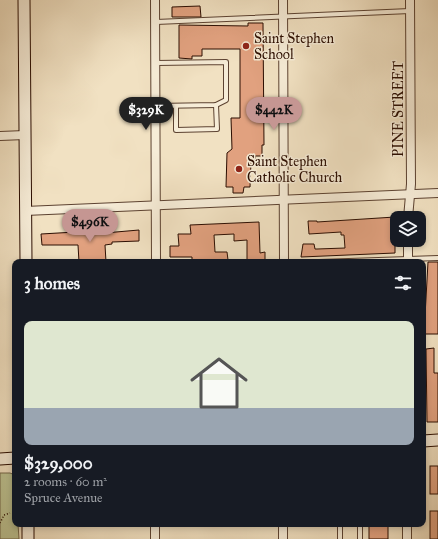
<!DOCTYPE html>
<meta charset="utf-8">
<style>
:root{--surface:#171b24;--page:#242831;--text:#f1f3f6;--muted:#9ea1a6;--line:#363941;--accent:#c59692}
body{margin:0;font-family:"IM FELL Great Primer",serif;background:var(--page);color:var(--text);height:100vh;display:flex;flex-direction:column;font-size:15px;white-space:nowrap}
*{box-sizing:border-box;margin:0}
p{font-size:13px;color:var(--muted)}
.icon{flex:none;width:22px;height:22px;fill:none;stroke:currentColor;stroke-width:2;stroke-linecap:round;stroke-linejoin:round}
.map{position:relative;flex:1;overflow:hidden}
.sheet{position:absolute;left:12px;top:259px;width:414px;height:268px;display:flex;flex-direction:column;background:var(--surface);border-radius:8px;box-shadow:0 2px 6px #0003}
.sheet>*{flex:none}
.tools{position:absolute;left:390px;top:211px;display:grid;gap:8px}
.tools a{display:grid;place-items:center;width:36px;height:36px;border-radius:8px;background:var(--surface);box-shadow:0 2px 6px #0003;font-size:20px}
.price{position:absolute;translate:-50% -34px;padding:0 9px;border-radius:14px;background:var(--accent);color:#111;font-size:13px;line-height:26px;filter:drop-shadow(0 1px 2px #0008)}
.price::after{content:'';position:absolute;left:50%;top:24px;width:12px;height:9px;margin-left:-6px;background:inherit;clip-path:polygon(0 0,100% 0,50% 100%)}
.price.selected{background:#222;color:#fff}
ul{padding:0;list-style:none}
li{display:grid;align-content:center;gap:8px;height:212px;padding:0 12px}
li+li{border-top:1px solid var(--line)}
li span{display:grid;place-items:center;height:124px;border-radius:8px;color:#555}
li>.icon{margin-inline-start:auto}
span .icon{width:72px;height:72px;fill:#fffc;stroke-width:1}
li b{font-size:17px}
h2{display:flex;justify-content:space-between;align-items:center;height:48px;padding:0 12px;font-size:17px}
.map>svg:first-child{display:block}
.green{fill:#bcc292;stroke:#74684a}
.building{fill:#e1a17f;stroke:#2b0d01}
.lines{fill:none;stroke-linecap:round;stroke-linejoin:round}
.lane-casing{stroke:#5c4231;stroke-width:6}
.street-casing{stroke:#5c4231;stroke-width:10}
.secondary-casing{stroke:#2b0d01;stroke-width:13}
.path{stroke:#2b0d01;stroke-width:1.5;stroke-dasharray:1 2;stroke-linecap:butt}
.lane{stroke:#f6ecd7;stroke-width:4}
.street{stroke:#f6ecd7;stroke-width:8}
.secondary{stroke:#f6ecd7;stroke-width:11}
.poi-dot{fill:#8f2418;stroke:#f6ecd7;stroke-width:1.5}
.labels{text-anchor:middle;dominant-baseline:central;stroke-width:3;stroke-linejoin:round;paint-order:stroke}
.poi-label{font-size:14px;fill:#2b0d01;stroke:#f6ecd7;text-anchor:start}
.street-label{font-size:14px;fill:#2b0d01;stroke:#f6ecd7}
</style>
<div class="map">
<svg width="438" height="539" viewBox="0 0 438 539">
<rect width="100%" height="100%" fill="#f1e1c2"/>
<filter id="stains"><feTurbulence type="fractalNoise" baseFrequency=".005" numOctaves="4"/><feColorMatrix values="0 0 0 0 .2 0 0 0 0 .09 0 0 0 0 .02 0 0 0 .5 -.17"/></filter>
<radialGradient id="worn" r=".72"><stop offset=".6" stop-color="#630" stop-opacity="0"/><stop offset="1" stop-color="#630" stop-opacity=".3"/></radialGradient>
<polygon class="green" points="0,473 10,473 15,475 15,524 18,524 19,539 0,539"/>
<g class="building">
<polygon points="200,6 201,17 172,17 172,7"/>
<polygon points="248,23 263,23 264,145 262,145 262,156 255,156 255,162 251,162 250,187 244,187 243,193 233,193 233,187 226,187 227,153 232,149 231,118 240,118 240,49 202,49 202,56 192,56 192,59 179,58 179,25 248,26"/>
<polygon points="395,217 395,253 301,257 303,244 314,244 315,249 317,249 345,248 344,235 341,235 341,232 309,234 308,221 317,221 317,222"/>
<polygon points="259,222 260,253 265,252 265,260 247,261 247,240 234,241 234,234 214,235 215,252 227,252 228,260 207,261 192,260 192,257 170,257 170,246 179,246 178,234 191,234 190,225"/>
<polygon points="139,230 139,241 112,242 112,244 105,245 106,262 79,262 78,245 42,245 41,234 93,231 93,234"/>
<polygon points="428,262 438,262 438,334 424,334"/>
<polygon points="434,348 434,373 438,373 438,422 427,422 426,349"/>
<rect x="430" y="466" width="8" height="28"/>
<rect x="430" y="511" width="8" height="28"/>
<rect x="369" y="524" width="19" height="15"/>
</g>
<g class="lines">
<g class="lane-casing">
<g id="lane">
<polyline points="156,22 410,11"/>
<polyline points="156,63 226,62 226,100 216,105 156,106"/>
<polyline points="176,106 176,130 217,129 216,105"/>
<polyline points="319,262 438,258"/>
<polyline points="340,524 340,539"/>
<polyline points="360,524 360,539"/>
</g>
</g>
<g class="street-casing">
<g id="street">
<polyline points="155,0 156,262"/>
<polyline points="283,0 284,262"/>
<polyline points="0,136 25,135"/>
<polyline points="25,211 438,193"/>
<polyline points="408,218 411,184 410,0"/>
<polyline points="408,262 408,240"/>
<polyline points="155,524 155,539"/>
<polyline points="283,539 283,524"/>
<polyline points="407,539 407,524"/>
</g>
</g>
<g class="secondary-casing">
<g id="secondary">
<polyline points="24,0 26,262"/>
<polyline points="423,441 438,440"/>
<polyline points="0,459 15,458"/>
<polyline points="28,524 28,539"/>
</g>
</g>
<polyline class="path" points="0,523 4,515 10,513"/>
<use href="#lane" class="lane"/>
<use href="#street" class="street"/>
<use href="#secondary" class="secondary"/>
</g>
<g class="poi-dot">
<circle cx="246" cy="46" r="4"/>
<circle cx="239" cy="169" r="4"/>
</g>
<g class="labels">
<g class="poi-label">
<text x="254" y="38">Saint Stephen<tspan x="254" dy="16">School</tspan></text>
<text x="247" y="161">Saint Stephen<tspan x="247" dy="16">Catholic Church</tspan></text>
</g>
<g class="street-label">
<text transform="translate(398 109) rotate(-90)">PINE STREET</text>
</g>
</g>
<rect width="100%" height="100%" filter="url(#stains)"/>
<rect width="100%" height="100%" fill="url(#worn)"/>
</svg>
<div class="tools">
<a><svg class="icon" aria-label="layers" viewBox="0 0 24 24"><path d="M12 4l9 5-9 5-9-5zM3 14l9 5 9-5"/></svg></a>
</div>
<b class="price selected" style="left:146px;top:131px">$329K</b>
<b class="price" style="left:274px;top:131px">$442K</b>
<b class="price" style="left:90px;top:243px">$496K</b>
<section class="sheet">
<h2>3 homes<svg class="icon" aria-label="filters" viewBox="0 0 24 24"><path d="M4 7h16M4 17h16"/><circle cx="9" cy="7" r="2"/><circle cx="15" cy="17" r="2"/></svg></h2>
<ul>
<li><span style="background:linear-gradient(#dfe7d0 70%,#9aa5b1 0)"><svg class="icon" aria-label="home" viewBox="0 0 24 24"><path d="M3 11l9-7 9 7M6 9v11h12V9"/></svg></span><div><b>$329,000</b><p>2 rooms · 60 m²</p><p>Spruce Avenue</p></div></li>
</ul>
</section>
</div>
